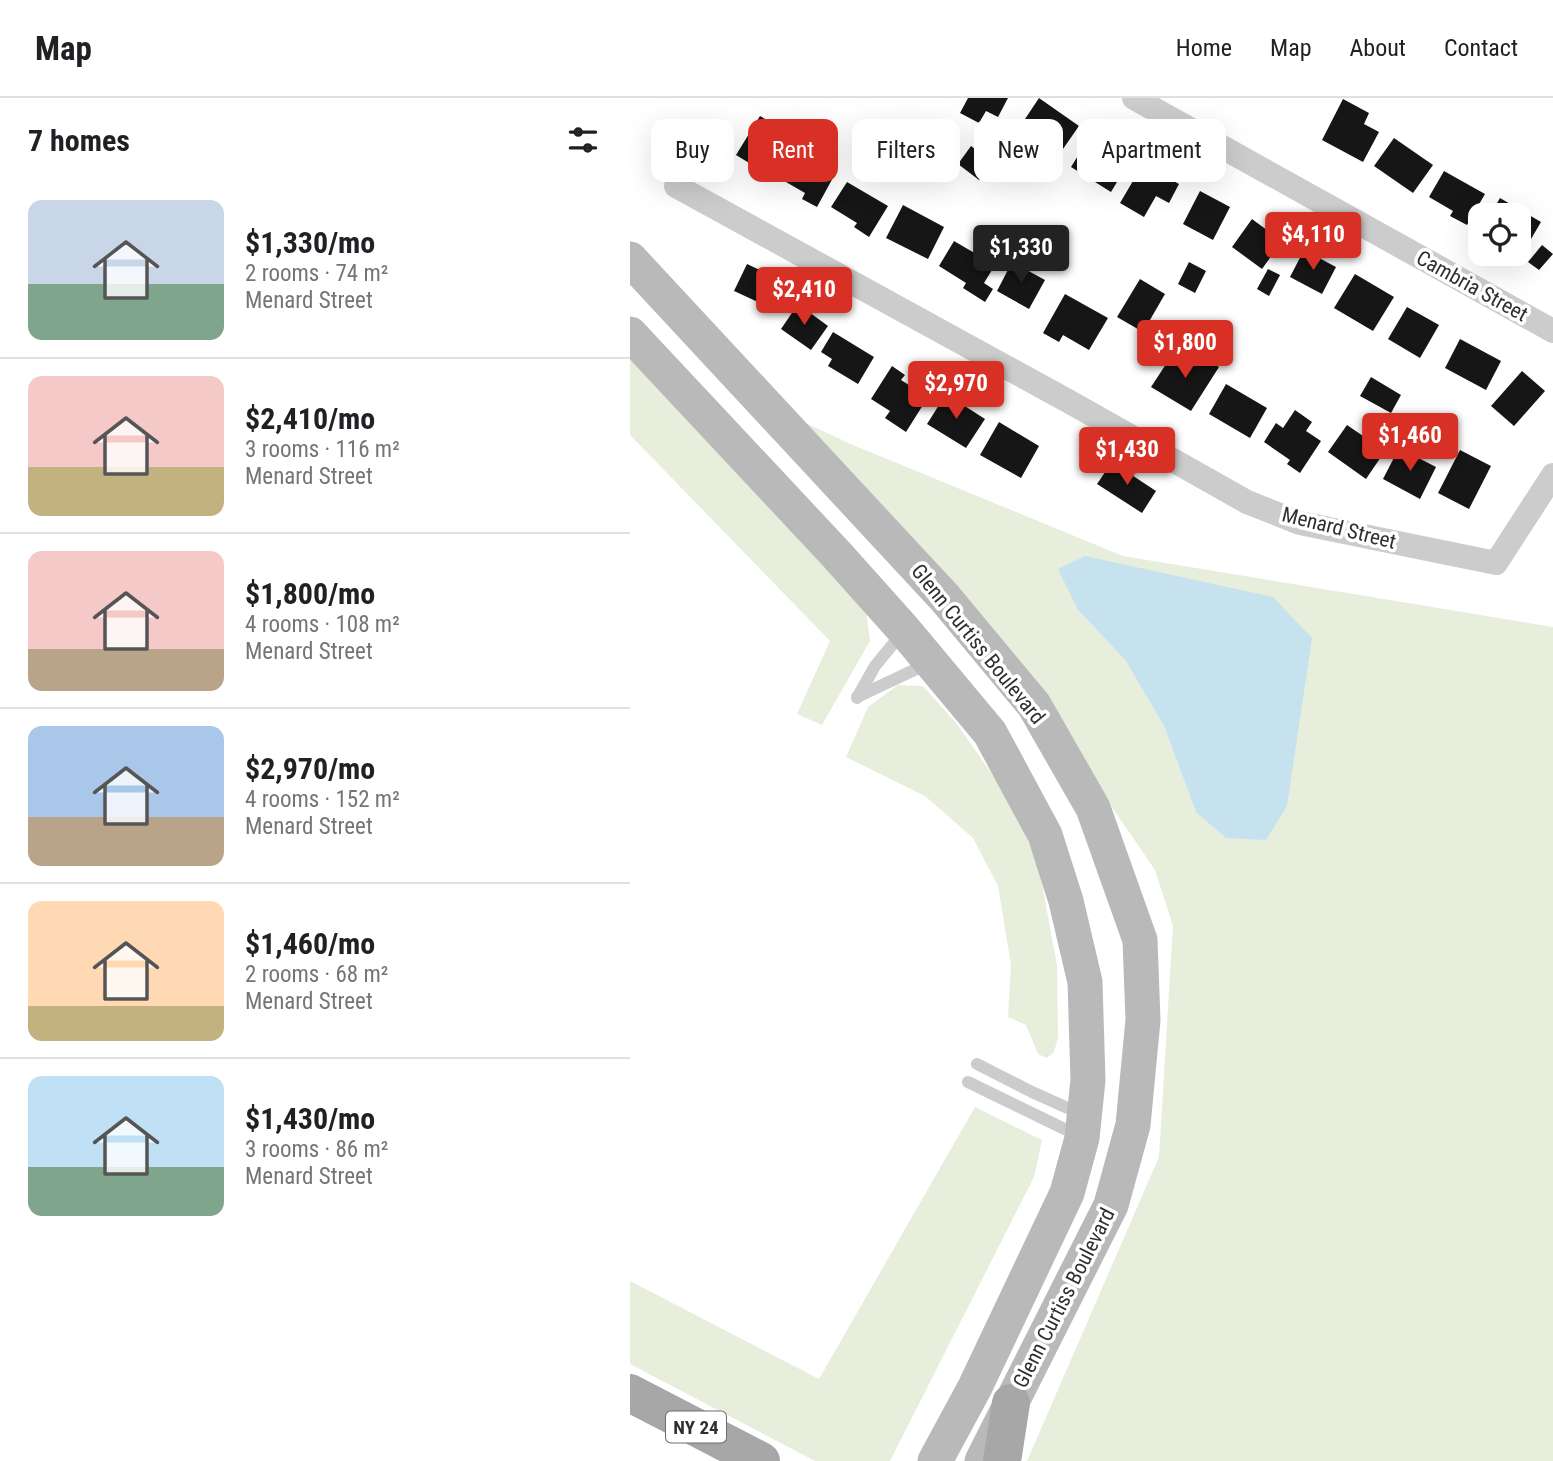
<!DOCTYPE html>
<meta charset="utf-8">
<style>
:root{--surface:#fff;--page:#f2f2f2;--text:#202124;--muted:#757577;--line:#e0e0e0;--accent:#d93025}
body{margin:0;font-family:"Roboto Condensed",sans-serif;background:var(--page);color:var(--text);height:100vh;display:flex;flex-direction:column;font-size:26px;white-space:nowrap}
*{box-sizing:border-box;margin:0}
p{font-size:23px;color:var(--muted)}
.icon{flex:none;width:38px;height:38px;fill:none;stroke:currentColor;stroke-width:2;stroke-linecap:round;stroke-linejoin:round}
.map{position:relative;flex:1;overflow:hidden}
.details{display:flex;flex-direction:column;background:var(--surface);width:630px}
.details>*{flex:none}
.banner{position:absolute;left:21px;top:21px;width:665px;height:63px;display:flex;gap:14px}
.fabs{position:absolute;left:838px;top:105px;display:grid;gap:14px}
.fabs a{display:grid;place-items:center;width:63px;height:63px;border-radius:14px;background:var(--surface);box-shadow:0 7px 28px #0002;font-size:35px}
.price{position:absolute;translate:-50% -60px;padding:0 16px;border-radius:7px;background:var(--accent);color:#fff;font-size:23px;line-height:46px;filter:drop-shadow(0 2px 4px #0008)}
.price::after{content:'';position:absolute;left:50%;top:42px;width:21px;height:16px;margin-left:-10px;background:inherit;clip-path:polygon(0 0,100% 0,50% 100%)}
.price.current{background:#222;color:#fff}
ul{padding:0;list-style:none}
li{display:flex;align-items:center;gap:21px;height:175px;padding:0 28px}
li+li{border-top:2px solid var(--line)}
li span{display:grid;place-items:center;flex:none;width:196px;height:140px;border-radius:14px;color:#555}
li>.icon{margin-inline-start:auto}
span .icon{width:84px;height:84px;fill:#fffc;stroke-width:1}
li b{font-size:30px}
h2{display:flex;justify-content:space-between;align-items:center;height:84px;padding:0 28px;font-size:30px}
.tag{padding:0 24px;border-radius:14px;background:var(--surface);box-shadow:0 7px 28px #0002;font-size:24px;line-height:63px}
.tag.current{background:var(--accent);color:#fff}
header{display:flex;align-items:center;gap:42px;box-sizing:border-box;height:98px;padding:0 35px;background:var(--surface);border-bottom:2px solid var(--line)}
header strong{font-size:33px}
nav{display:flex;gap:38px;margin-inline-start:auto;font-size:24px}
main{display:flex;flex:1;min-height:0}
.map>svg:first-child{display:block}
.green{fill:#e7eedc;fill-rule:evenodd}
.water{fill:#c6e2ef}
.building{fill:#161616}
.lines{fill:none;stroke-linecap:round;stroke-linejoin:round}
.lane{stroke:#ccc;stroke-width:12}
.street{stroke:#ccc;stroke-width:24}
.secondary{stroke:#b9b9b9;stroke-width:35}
.primary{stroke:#a7a7a7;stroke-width:38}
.labels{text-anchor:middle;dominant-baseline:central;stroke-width:7;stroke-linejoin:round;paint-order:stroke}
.shield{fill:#fff;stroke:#6d6d6d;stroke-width:2}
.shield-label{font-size:19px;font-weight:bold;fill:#2f2f2f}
.street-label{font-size:21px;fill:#2f2f2f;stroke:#fff}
</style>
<header>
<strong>Map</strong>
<nav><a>Home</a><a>Map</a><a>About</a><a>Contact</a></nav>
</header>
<main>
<section class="details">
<h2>7 homes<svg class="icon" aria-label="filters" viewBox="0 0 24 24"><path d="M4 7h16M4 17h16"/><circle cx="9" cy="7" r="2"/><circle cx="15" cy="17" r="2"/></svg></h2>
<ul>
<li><span style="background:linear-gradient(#c9d6e8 60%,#7fa58c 0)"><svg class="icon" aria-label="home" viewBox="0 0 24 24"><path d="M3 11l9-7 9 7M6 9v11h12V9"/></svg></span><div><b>$1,330/mo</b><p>2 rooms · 74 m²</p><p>Menard Street</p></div></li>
<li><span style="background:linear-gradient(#f6c9c9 65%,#c2b280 0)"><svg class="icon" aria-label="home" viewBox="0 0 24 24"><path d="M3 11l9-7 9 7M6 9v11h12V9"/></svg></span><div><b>$2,410/mo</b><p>3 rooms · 116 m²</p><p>Menard Street</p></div></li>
<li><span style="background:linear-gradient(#f6c9c9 70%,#b9a48a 0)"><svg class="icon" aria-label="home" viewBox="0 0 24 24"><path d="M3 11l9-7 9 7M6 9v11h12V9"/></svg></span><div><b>$1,800/mo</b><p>4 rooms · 108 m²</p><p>Menard Street</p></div></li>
<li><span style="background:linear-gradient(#a9c7e8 65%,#b9a48a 0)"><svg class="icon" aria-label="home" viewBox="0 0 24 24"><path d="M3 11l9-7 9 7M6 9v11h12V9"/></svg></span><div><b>$2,970/mo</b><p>4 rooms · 152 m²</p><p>Menard Street</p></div></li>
<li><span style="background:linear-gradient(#ffd9b3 75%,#c2b280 0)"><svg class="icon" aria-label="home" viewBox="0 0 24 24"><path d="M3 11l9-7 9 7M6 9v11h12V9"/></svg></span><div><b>$1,460/mo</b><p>2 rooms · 68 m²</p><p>Menard Street</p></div></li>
<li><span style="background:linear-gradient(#bfe0f5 65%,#7fa58c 0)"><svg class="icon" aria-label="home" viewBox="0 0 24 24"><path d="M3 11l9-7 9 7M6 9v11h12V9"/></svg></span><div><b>$1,430/mo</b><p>3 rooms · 86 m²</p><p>Menard Street</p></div></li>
</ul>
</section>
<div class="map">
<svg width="923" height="1363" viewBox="0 0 923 1363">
<rect width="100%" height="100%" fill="#fff"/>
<g class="green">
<polygon points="0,250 236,512 240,543 192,627 167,616 200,543 0,337"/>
<path d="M141,309L223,347L493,458L923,529V1363H397L529,1059L543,828L525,772L423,623ZM642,499L566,714L534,628L495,562L448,512Z"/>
<polygon points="268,587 293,588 327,626 378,699 408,765 427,867 428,940 424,954 417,960 408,956 396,927 378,919 381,867 368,788 343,740 295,698 216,659 238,609"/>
<polygon points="345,1009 412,1042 404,1079 260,1363 185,1363 0,1266 0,1183 189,1281"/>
</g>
<polygon class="water" points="455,458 643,499 682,540 657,708 636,742 596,740 566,714 534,628 495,562 448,512 428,471"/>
<g class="building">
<polygon points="338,0 378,0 368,19 356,13 349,25 330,15"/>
<polygon points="409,0 449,28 426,61 400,42 406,34 393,24"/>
<polygon points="713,1 739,15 734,26 749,34 733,64 692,42"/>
<polygon points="130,18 158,34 134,74 106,57"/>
<polygon points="459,40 471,48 468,52 496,69 481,94 441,69"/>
<polygon points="764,40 803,67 783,95 744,68"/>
<polygon points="179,47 197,57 191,68 205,76 187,109 172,101 175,95 149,80 160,59 169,64"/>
<polygon points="341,48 362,64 349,82 328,66"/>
<polygon points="513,66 549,86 539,105 526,98 514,119 490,105"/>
<polygon points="814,73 855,96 837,127 820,118 823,113 799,99"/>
<polygon points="217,84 258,108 239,139 224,129 227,125 201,109"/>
<polygon points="570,93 600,109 583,142 553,126"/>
<polygon points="870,100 911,124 891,158 889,156 889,117 860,117"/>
<polygon points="273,107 314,129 298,161 256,140"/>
<polygon points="622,121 652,143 632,171 602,149"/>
<polygon points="324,143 365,167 354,185 363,191 355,204 333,190 336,185 309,168"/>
<polygon points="912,147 923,156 909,172 898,164"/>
<polygon points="674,152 706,169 692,196 660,179"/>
<polygon points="382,164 415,182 399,211 367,193"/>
<polygon points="559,164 576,173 565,195 548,186"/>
<polygon points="117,166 149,181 137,208 104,193"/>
<polygon points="638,171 650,177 639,198 627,191"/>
<polygon points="725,176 764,199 743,233 704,210"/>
<polygon points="510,181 535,196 513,234 487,219"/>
<polygon points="435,196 478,220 459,252 433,237 429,244 413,235"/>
<polygon points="168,206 198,228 181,252 151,231"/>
<polygon points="777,209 809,227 790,260 758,241"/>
<polygon points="203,234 244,259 228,286 198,268 202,261 191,254"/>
<polygon points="530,239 540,245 529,267 518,262"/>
<polygon points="830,241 871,263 856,292 815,270"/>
<polygon points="567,255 589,269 561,313 521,289 542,257 559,268"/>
<polygon points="262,268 275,277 271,282 298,299 276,334 255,320 260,313 241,301"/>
<polygon points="892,273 915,293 884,328 861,308"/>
<polygon points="741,279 771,297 761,315 730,298"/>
<polygon points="596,286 637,310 620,340 579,316"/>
<polygon points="316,296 355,321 336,350 297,326"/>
<polygon points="665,312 682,324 676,333 691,343 670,375 657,366 660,362 634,344 646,325 653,330"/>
<polygon points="369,324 409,348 391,380 350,357"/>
<polygon points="717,327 755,353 736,381 698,354"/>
<polygon points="769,350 806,369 790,401 753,381"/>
<polygon points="830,352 861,368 839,411 808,395"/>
<polygon points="482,364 526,393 512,415 467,386"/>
</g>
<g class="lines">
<g class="lane">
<polyline points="227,599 299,565"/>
<polyline points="227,600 245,568 272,535"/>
<polyline points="347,966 402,994 451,1016"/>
<polyline points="338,984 451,1039"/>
</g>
<g class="street">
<polyline points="504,0 923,233"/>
<polyline points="46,88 438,303 617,404 670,425 866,465 923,377"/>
</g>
<g class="secondary">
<polyline points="0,161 315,500 404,607 463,710 510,842 513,922 503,1027 481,1107 352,1363"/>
<polyline points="0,236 206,456 274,532 360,635 415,737 436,803 455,884 458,982 452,1040 437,1095 345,1289 305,1363"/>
</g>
<g class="primary">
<polyline points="0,1295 131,1363"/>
<polyline points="372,1363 381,1305"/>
</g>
</g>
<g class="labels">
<rect class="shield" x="36" y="1313.5" width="60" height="31" rx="5"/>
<g class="shield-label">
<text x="66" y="1329">NY 24</text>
</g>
<g class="street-label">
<text transform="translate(842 188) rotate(29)">Cambria Street</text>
<text transform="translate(709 430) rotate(14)">Menard Street</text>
<text transform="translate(348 546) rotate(51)">Glenn Curtiss Boulevard</text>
<text transform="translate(434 1200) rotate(-63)">Glenn Curtiss Boulevard</text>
</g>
</g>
</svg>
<div class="fabs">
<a><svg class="icon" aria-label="locate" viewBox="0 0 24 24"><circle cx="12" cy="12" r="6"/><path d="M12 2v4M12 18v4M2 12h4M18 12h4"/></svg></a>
</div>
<b class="price" style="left:683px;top:174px">$4,110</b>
<b class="price current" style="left:391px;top:187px">$1,330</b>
<b class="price" style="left:174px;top:229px">$2,410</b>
<b class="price" style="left:555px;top:282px">$1,800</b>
<b class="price" style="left:326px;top:323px">$2,970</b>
<b class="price" style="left:780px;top:375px">$1,460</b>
<b class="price" style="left:497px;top:389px">$1,430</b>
<div class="banner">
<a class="tag">Buy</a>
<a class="tag current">Rent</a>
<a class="tag">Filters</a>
<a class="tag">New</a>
<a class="tag">Apartment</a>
</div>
</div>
</main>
